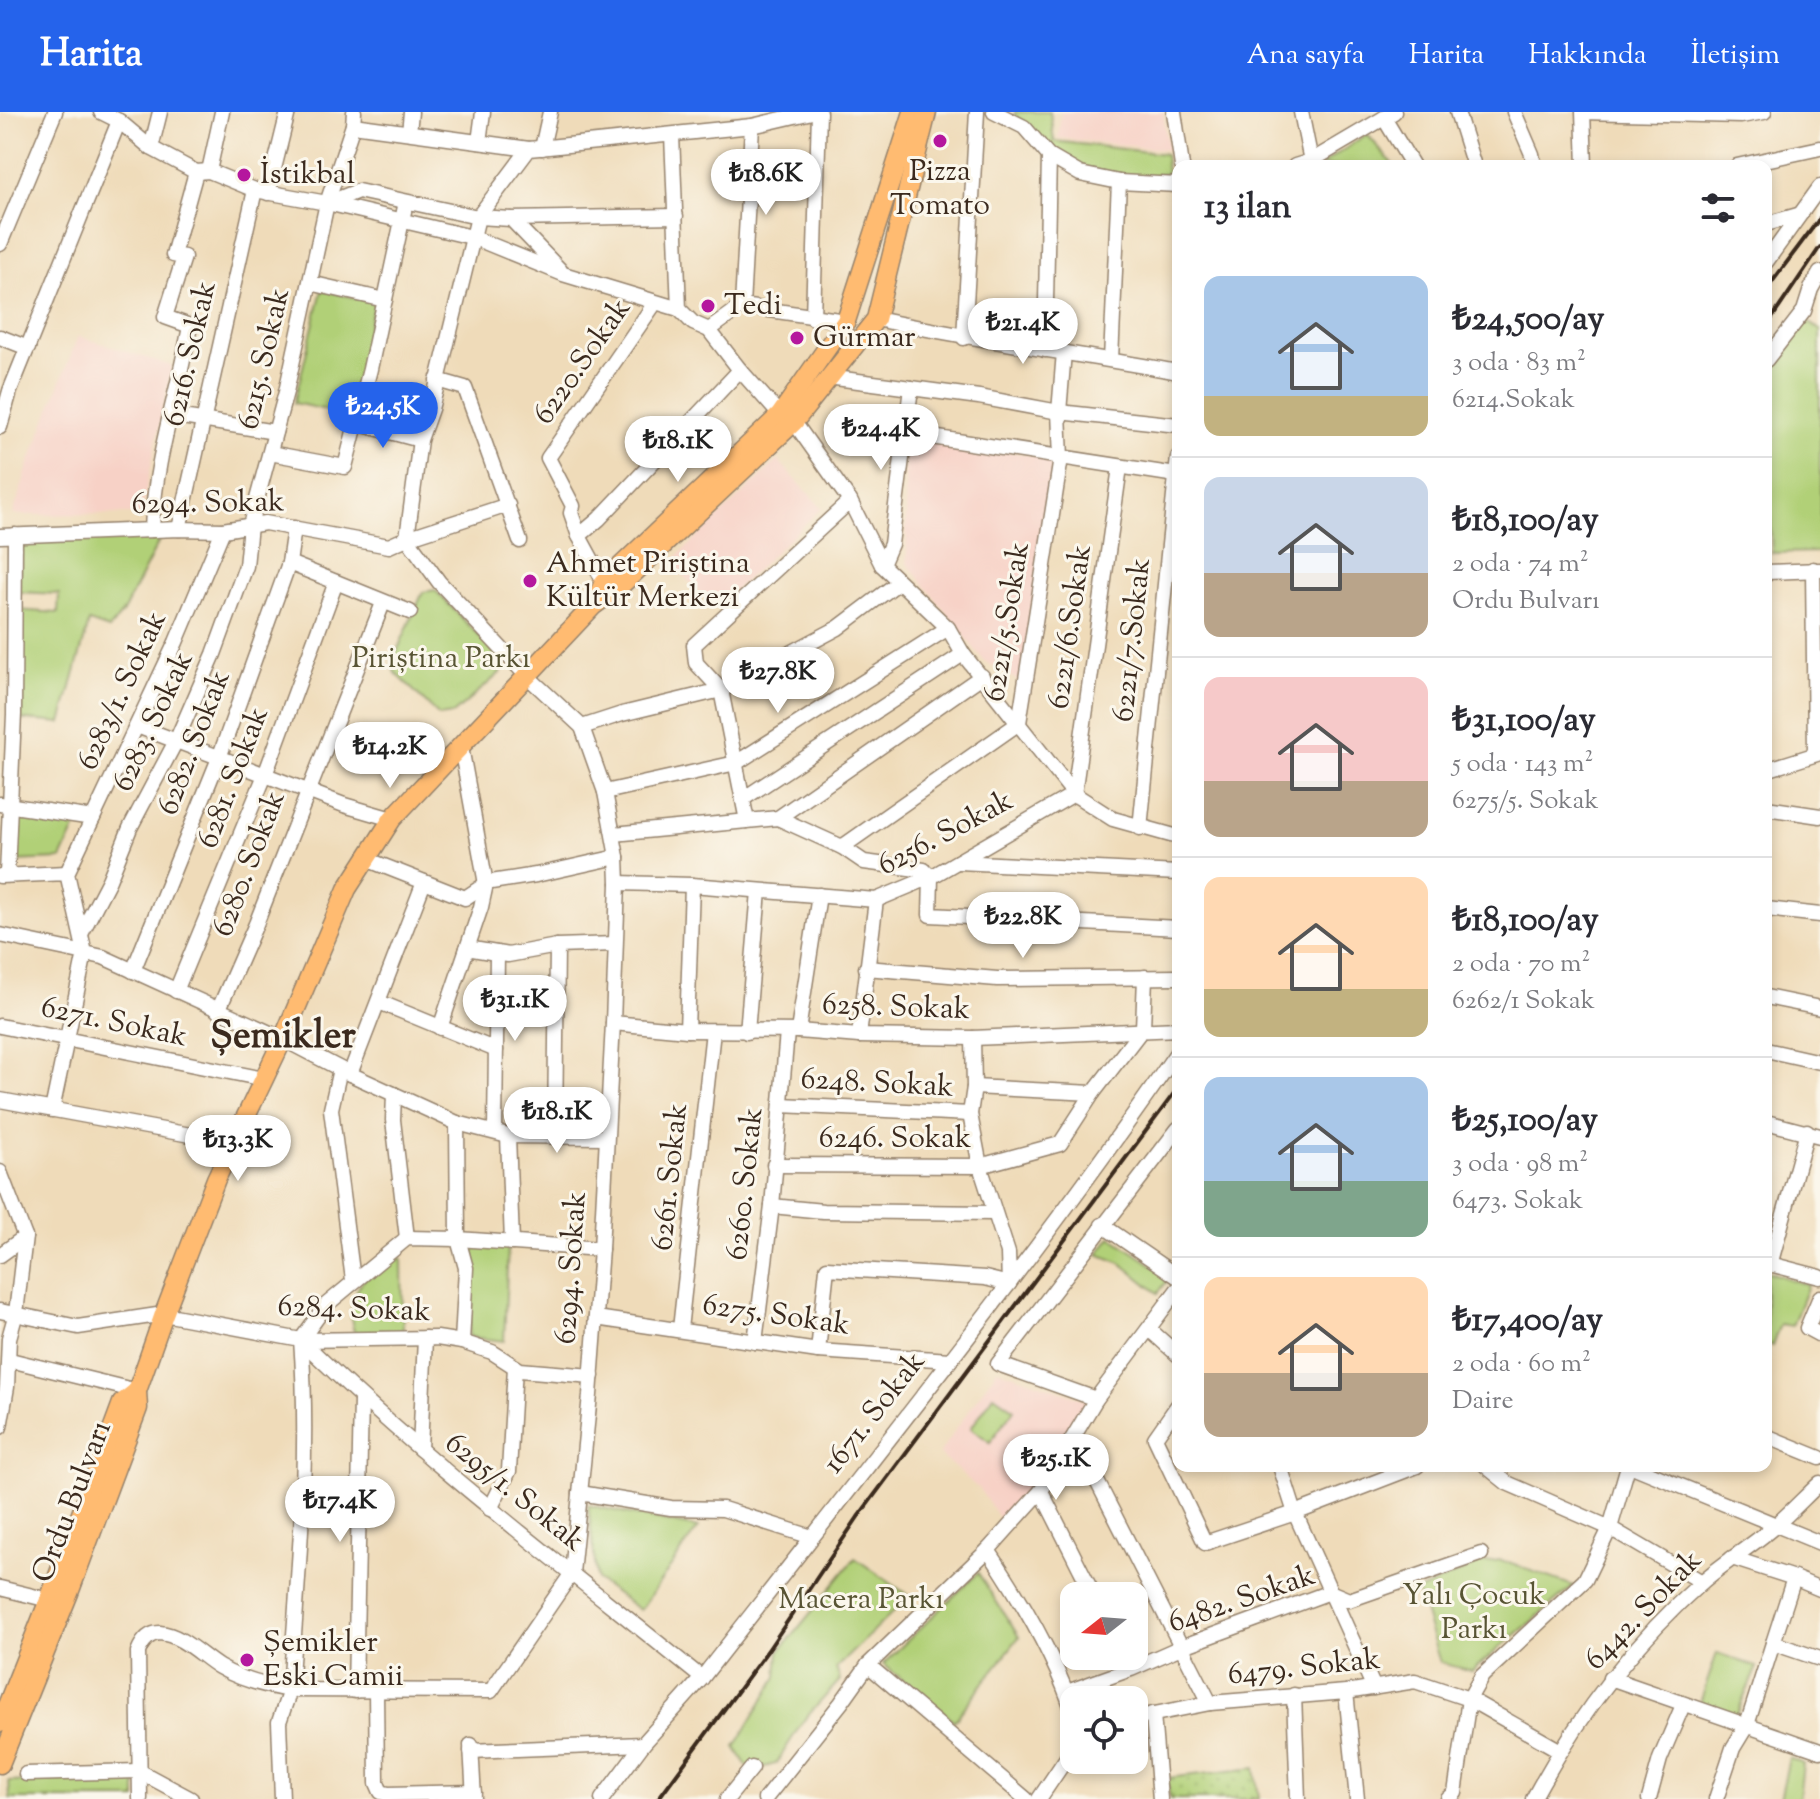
<!DOCTYPE html>
<html lang="tr">
<meta charset="utf-8">
<style>
:root{--surface:#fff;--page:#f7f7f7;--text:#2b2b33;--muted:#7c7c81;--line:#e1e1e2;--accent:#2563eb}
body{margin:0;font-family:"Sorts Mill Goudy",serif;background:var(--page);color:var(--text);height:100vh;display:flex;flex-direction:column;font-size:30px;white-space:nowrap}
*{box-sizing:border-box;margin:0}
p{font-size:26px;color:var(--muted)}
.icon{flex:none;width:44px;height:44px;fill:none;stroke:currentColor;stroke-width:2;stroke-linecap:round;stroke-linejoin:round}
.map{position:relative;flex:1;overflow:hidden}
.sheet{position:absolute;left:1172px;top:48px;width:600px;height:1312px;display:flex;flex-direction:column;background:var(--surface);border-radius:16px;box-shadow:0 4px 12px #0003}
.sheet>*{flex:none}
.needle{width:52px;rotate:253deg}
.buttons{position:absolute;left:1060px;top:1470px;display:grid;gap:16px}
.buttons a{display:grid;place-items:center;width:88px;height:88px;border-radius:16px;background:var(--surface);box-shadow:0 4px 12px #0003;font-size:40px}
.price{position:absolute;translate:-50% -68px;padding:0 18px;border-radius:28px;background:#fff;color:#222;font-size:26px;line-height:52px;filter:drop-shadow(0 2px 4px #0008)}
.price::after{content:'';position:absolute;left:50%;top:48px;width:24px;height:18px;margin-left:-12px;background:inherit;clip-path:polygon(0 0,100% 0,50% 100%)}
.price.on{background:var(--accent);color:#fff}
ul{padding:0;list-style:none}
li{display:flex;align-items:center;gap:24px;height:200px;padding:0 32px}
li+li{border-top:2px solid var(--line)}
li span{display:grid;place-items:center;flex:none;width:224px;height:160px;border-radius:16px;color:#555}
li>.icon{margin-inline-start:auto}
span .icon{width:96px;height:96px;fill:#fffc;stroke-width:1}
li b{font-size:34px}
h2{display:flex;justify-content:space-between;align-items:center;height:96px;padding:0 32px;font-size:34px}
header{display:flex;align-items:center;gap:48px;box-sizing:border-box;height:112px;padding:0 40px;background:var(--accent);color:#fff}
header strong{font-size:38px}
nav{display:flex;gap:44px;margin-inline-start:auto;font-size:28px}
.map>svg:first-child{display:block}
.built{fill:#f7d1c6}
.grass{fill:url(#grass-dots);stroke:#767d4a;stroke-width:2}
.green{fill:#b1d077;stroke:#767d4a;stroke-width:2}
.lines{fill:none;stroke-linecap:round;stroke-linejoin:round}
.minor-casing{stroke:#95826c;stroke-width:17}
.major-casing{stroke:#95826c;stroke-width:21}
.minor{stroke:#fff;stroke-width:14}
.major{stroke:#ffbb71;stroke-width:18}
.rail{stroke:#3b2a1e;stroke-width:4}
.poi-dot{fill:#b5179e;stroke:#fbf7ec;stroke-width:3}
.labels{text-anchor:middle;dominant-baseline:central;stroke-width:6;stroke-linejoin:round;paint-order:stroke}
.poi-label{font-size:30px;fill:#3b2a1e;stroke:#fbf7ec;text-anchor:start}
.street-label{font-size:30px;fill:#3b2a1e;stroke:#fbf7ec}
.park-label{font-size:30px;fill:#585434;stroke:#fbf7ec}
.district-label{font-size:38px;font-weight:bold;fill:#3b2a1e;stroke:#fbf7ec}
</style>
<header>
<strong>Harita</strong>
<nav><a>Ana sayfa</a><a>Harita</a><a>Hakkında</a><a>İletişim</a></nav>
</header>
<div class="map">
<svg width="1820" height="1687" viewBox="0 0 1820 1687">
<defs>
<pattern id="grass-dots" width="8" height="8" patternUnits="userSpaceOnUse" patternTransform="scale(2)"><rect width="8" height="8" fill="#b1d077"/><path d="M2 2h.1M6 6h.1" fill="none" stroke="#99b366" stroke-width="1.8" stroke-linecap="round"/></pattern>
</defs>
<rect width="100%" height="100%" fill="#fbf7ec"/>
<filter id="ink" filterUnits="userSpaceOnUse"><feTurbulence type="fractalNoise" baseFrequency=".0125" numOctaves="2"/><feDisplacementMap in="SourceGraphic" scale="16" xChannelSelector="R" yChannelSelector="G"/><feConvolveMatrix kernelMatrix="1 2 1 2 8 2 1 2 1" color-interpolation-filters="sRGB"/></filter>
<filter id="wash" filterUnits="userSpaceOnUse"><feTurbulence type="fractalNoise" baseFrequency=".006" numOctaves="4" result="noise"/><feDisplacementMap in="SourceGraphic" scale="32" xChannelSelector="R" yChannelSelector="G"/><feGaussianBlur stdDeviation="1.8" result="paint"/><feColorMatrix in="noise" values="0 0 0 0 0 0 0 0 0 0 0 0 0 0 0 0 0 1.4 0 .05"/><feComposite in="paint" operator="in"/></filter>
<g filter="url(#wash)">
<rect width="100%" height="100%" fill="#efdbb9"/>
<g class="built">
<polygon points="1061,0 1163,0 1168,38 1058,26"/>
<polygon points="78,224 172,254 141,402 13,403 27,357"/>
<polygon points="904,324 1058,347 1022,571 984,549 907,451"/>
<polygon points="778,348 822,396 716,496 670,451"/>
<polygon points="997,1257 1090,1289 1033,1382 1003,1413 980,1378 939,1342"/>
</g>
<polygon class="grass" points="1255,1656 1259,1687 1170,1687 1167,1666"/>
<g class="green">
<path d="M1015,0H1050L1054,29L1165,42L1167,62C1134,69 1085,62 1057,42C1042,32 1029,17 1015,4Z"/>
<polygon points="1367,22 1394,54 1320,54"/>
<polygon points="322,178 374,190 349,303 294,291"/>
<polygon points="1804,206 1820,218 1820,440 1772,441 1770,402 1766,402 1766,256"/>
<polygon points="163,421 123,500 109,517 89,510 61,611 17,607 17,498 58,501 59,482 18,480 21,427"/>
<polygon points="435,478 501,547 501,560 453,602 439,604 394,559 393,548 423,480"/>
<polygon points="13,700 79,708 61,747 11,749"/>
<polygon points="1111,1125 1170,1165 1158,1181 1121,1151 1098,1142"/>
<polygon points="474,1132 508,1133 504,1229 469,1225"/>
<path d="M402,1146L403,1221L355,1222C341,1187 367,1151 402,1146Z"/>
<polygon points="1766,1159 1808,1173 1792,1214 1780,1212 1772,1234 1766,1231"/>
<polygon points="994,1283 1014,1297 990,1330 971,1316"/>
<polygon points="588,1393 698,1416 640,1498 597,1468"/>
<polygon points="855,1446 909,1484 836,1556 840,1568 803,1609 776,1652 764,1655 755,1667 735,1635 777,1565 779,1540"/>
<polygon points="1500,1448 1574,1474 1472,1559 1440,1551 1418,1479 1480,1451"/>
<polygon points="978,1461 1019,1525 954,1609 883,1552"/>
<polygon points="1717,1541 1757,1555 1736,1604 1700,1591"/>
<polygon points="1789,1646 1803,1652 1799,1687 1780,1687"/>
<polygon points="136,1665 136,1687 10,1687 9,1670"/>
</g>
</g>
<g filter="url(#ink)">
<g class="lines">
<g class="minor-casing">
<g id="minor">
<polyline points="101,0 119,9 151,36 196,60 209,59 255,78 327,91 472,125 563,162 679,197 693,211 709,218 740,258 780,303 794,310 850,389 882,453 948,516 963,542 1074,682 1113,707 1178,725"/>
<polyline points="994,0 1024,15 1049,44 1080,62 1119,70 1178,73"/>
<polyline points="1174,0 1182,54"/>
<polyline points="1301,0 1311,49"/>
<polyline points="1457,0 1474,54"/>
<polyline points="1514,0 1532,42 1534,54"/>
<polyline points="1384,6 1413,54"/>
<polyline points="353,13 529,37"/>
<polyline points="409,20 411,0"/>
<polyline points="672,23 679,197"/>
<polyline points="479,30 483,0"/>
<polyline points="151,36 160,0"/>
<polyline points="542,36 550,0"/>
<polyline points="1295,54 1311,49 1394,0"/>
<polyline points="1585,54 1583,0 1741,4 1764,0"/>
<polyline points="1737,54 1820,36"/>
<polyline points="209,59 222,0"/>
<polyline points="268,81 288,0"/>
<polyline points="328,91 358,79 478,105 511,107 560,158"/>
<polyline points="511,107 676,104"/>
<polyline points="1766,112 1798,103"/>
<polyline points="0,132 55,0"/>
<polyline points="1766,150 1820,75"/>
<polyline points="310,171 385,188"/>
<polyline points="742,194 752,14"/>
<polyline points="813,206 819,0"/>
<path d="M876,207C976,228 1077,242 1178,260"/>
<polyline points="709,218 742,194 846,209"/>
<polyline points="0,225 28,236"/>
<polyline points="964,226 977,0"/>
<polyline points="1045,238 1049,44"/>
<polyline points="1111,248 1119,70"/>
<polyline points="1766,248 1804,199 1811,177 1820,161"/>
<polyline points="828,265 979,285 1059,300 1178,313"/>
<polyline points="437,268 465,276 520,429"/>
<polyline points="170,303 275,320"/>
<polyline points="356,311 420,328"/>
<polyline points="0,315 10,279 119,9"/>
<polyline points="906,321 1176,363"/>
<polyline points="270,341 345,355 370,257 406,90"/>
<polyline points="508,393 407,426 420,328 431,297 478,105 529,37 752,14 812,0"/>
<polyline points="179,417 255,78"/>
<path d="M152,418C154,348 178,282 190,214L165,205L184,145L173,143L196,60"/>
<path d="M0,424L179,417L223,418L265,411L389,434L407,426L439,470L526,563L582,615L605,680L617,745L618,771L613,911L601,1137L590,1283L572,1461L491,1579L290,1578C265,1574 241,1568 219,1555C201,1544 182,1523 160,1521C148,1521 142,1530 138,1540L140,1687"/>
<polyline points="579,424 571,401 573,394 548,346 655,191"/>
<polyline points="289,451 410,500"/>
<polyline points="882,453 891,432 911,276"/>
<polyline points="1813,457 1815,642"/>
<polyline points="1766,460 1820,458"/>
<polyline points="604,470 579,424 599,407 740,258"/>
<polyline points="137,614 344,693 392,707"/>
<polyline points="582,615 622,602 721,578 838,516 899,470"/>
<polyline points="1766,658 1820,641"/>
<polyline points="605,680 736,651 948,516"/>
<polyline points="743,687 963,542"/>
<polyline points="0,692 93,706"/>
<polyline points="1766,696 1820,704"/>
<polyline points="778,706 842,735 864,750 924,758 931,765"/>
<polyline points="747,709 721,578 696,551 694,533 850,389"/>
<polyline points="1140,716 1178,345"/>
<polyline points="614,722 778,706 982,564"/>
<polyline points="842,735 1019,611 1061,346 1059,300 1064,240"/>
<polyline points="366,747 465,786 486,772"/>
<polyline points="959,750 1178,761"/>
<polyline points="67,761 176,530 223,418"/>
<polyline points="7,762 14,602 15,423"/>
<polyline points="0,764 67,761 85,841 103,845 283,927 350,962 457,1011 508,1024 606,1025"/>
<polyline points="931,765 930,803 1178,816"/>
<polyline points="485,771 536,763 617,745"/>
<polyline points="618,771 692,773 876,788 931,765 1074,682 1120,355"/>
<polyline points="1766,797 1820,803"/>
<polyline points="82,820 109,768 130,716 176,629 214,542 246,454 250,413 286,280 327,91 353,13 354,0"/>
<polyline points="0,823 85,841 52,998"/>
<polyline points="467,836 508,843 557,834 615,832"/>
<polyline points="866,856 997,867 1178,865"/>
<polyline points="133,859 219,646 289,451 294,416"/>
<polyline points="176,879 265,663 336,470"/>
<polyline points="1766,885 1820,896"/>
<polyline points="379,890 496,938"/>
<polyline points="218,899 256,812 383,491"/>
<polyline points="613,911 687,918 798,919 859,924 973,926 1178,917"/>
<polyline points="0,914 264,967"/>
<polyline points="440,916 481,795 486,772 461,635"/>
<polyline points="687,918 692,773"/>
<polyline points="798,919 819,783"/>
<polyline points="747,920 759,779"/>
<polyline points="859,924 876,788"/>
<polyline points="1766,938 1820,950"/>
<polyline points="340,957 331,997 353,1168"/>
<polyline points="350,962 424,770"/>
<polyline points="974,975 1093,981"/>
<polyline points="394,982 393,1008 407,1126"/>
<polyline points="0,988 234,1031"/>
<polyline points="781,993 970,1002"/>
<polyline points="1766,1010 1820,1024"/>
<polyline points="457,1011 458,1127 466,1156 462,1230"/>
<polyline points="495,1020 497,841"/>
<polyline points="508,1024 512,1131"/>
<polyline points="555,1024 557,834"/>
<polyline points="774,1053 980,1054 1060,1032 1093,981 1143,916 1145,865"/>
<polyline points="0,1060 25,1125 16,1201 9,1226 7,1275 0,1315"/>
<polyline points="772,1094 823,1099 994,1101"/>
<polyline points="1102,1113 1178,1165"/>
<polyline points="0,1143 25,1125"/>
<polyline points="1766,1151 1820,1165"/>
<polyline points="1770,1153 1807,1019"/>
<polyline points="1820,1185 1807,1216 1820,1223"/>
<polyline points="0,1199 78,1215 164,1202 301,1228 437,1226 462,1230 492,1240 520,1258 592,1264"/>
<polyline points="596,1206 818,1239 950,1248"/>
<polyline points="680,1217 713,919"/>
<polyline points="1150,1218 1178,1243"/>
<path d="M301,1228C426,1351 566,1456 702,1566"/>
<polyline points="301,1228 326,1193 407,1126 458,1127 601,1137"/>
<polyline points="755,1230 772,1094 787,920"/>
<polyline points="818,1239 827,1156 985,1166 1009,1172 1008,1141 980,1054 970,1002 974,975 973,926"/>
<polyline points="10,1248 137,1279"/>
<polyline points="1096,1287 998,1252 1178,1017"/>
<polyline points="1178,1293 1155,1326 1205,1431 1295,1401 1417,1354"/>
<polyline points="1766,1324 1820,1346"/>
<polyline points="1075,1326 1210,1591"/>
<polyline points="420,1337 425,1226"/>
<polyline points="1280,1354 1295,1401 1374,1576"/>
<polyline points="1486,1354 1507,1371 1610,1416 1702,1470"/>
<polyline points="1632,1354 1820,1431"/>
<polyline points="1041,1379 1094,1484"/>
<polyline points="580,1381 671,1396 723,1397 812,1425"/>
<polyline points="490,1397 509,1359 515,1255"/>
<polyline points="1732,1446 1794,1466 1773,1531"/>
<polyline points="1794,1466 1820,1477"/>
<polyline points="0,1476 49,1488"/>
<polyline points="868,1553 1026,1687"/>
<polyline points="1610,1566 1820,1639"/>
<polyline points="355,1579 361,1287"/>
<polyline points="376,1579 377,1671 381,1680 388,1682 474,1680"/>
<polyline points="1067,1580 1131,1557 1181,1535 1330,1480 1349,1488 1481,1442"/>
<polyline points="1346,1580 1357,1687"/>
<polyline points="1294,1583 1298,1687"/>
<polyline points="1153,1602 1160,1687"/>
<path d="M1074,1603C1056,1546 1021,1487 988,1438L1041,1379L1096,1287L1178,1177"/>
<polyline points="1134,1606 1210,1591 1346,1580 1415,1569 1469,1587 1559,1638"/>
<polyline points="471,1633 474,1687"/>
<polyline points="471,1639 643,1632"/>
<polyline points="26,1662 139,1659 191,1687"/>
<path d="M282,1687L279,1610L290,1578C298,1462 310,1344 301,1228"/>
<path d="M602,1687L643,1632L702,1566C863,1359 1029,1155 1178,939"/>
<polyline points="727,1687 752,1656"/>
<polyline points="765,1687 841,1591 868,1553 988,1438"/>
<polyline points="1039,1687 1074,1635"/>
<polyline points="1448,1687 1455,1681 1469,1587 1482,1564 1585,1468 1610,1416 1628,1354"/>
<path d="M1533,1687C1577,1606 1633,1531 1702,1470C1726,1449 1752,1434 1776,1413C1791,1400 1805,1385 1820,1371"/>
<polyline points="1649,1687 1660,1647 1683,1593"/>
<polyline points="1716,1687 1733,1636 1747,1613 1773,1531 1820,1547"/>
</g>
</g>
<g class="major-casing">
<g id="major">
<polyline points="594,492 604,470 780,303 846,209 913,0"/>
<polyline points="0,1611 49,1488 122,1291 137,1279"/>
<polyline points="0,1652 69,1481 138,1296 137,1279 164,1202 216,1067 283,927 347,777 392,707 593,494 619,475 794,310 876,207 927,0"/>
</g>
</g>
<use href="#minor" class="minor"/>
<use href="#major" class="major"/>
<g class="rail">
<polyline points="1766,178 1820,106"/>
<polyline points="1766,215 1820,135"/>
<polyline points="658,1687 768,1538 858,1405 1178,976"/>
</g>
</g>
</g>
<g class="poi-dot">
<circle cx="940" cy="29" r="8"/>
<circle cx="244" cy="63" r="8"/>
<circle cx="708" cy="194" r="8"/>
<circle cx="797" cy="226" r="8"/>
<circle cx="530" cy="469" r="8"/>
<circle cx="247" cy="1548" r="8"/>
</g>
<g class="labels">
<g class="poi-label">
<text x="940" y="60" text-anchor="middle">Pizza<tspan x="940" dy="34">Tomato</tspan></text>
<text x="260" y="63">İstikbal</text>
<text x="724" y="194">Tedi</text>
<text x="813" y="226">Gürmar</text>
<text x="546" y="452">Ahmet Piriştina<tspan x="546" dy="34">Kültür Merkezi</tspan></text>
<text x="263" y="1531">Şemikler<tspan x="263" dy="34">Eski Camii</tspan></text>
</g>
<g class="street-label">
<text transform="translate(191 242) rotate(-77)">6216. Sokak</text>
<text transform="translate(265 247) rotate(-77)">6215. Sokak</text>
<text transform="translate(583 250) rotate(-55)">6220.Sokak</text>
<text transform="translate(208 392) rotate(-1)">6294. Sokak</text>
<text transform="translate(1008 510) rotate(-81)">6221/5.Sokak</text>
<text transform="translate(1071 515) rotate(-82)">6221/6.Sokak</text>
<text transform="translate(1133 528) rotate(-84)">6221/7.Sokak</text>
<text transform="translate(123 579) rotate(-65)">6283/1. Sokak</text>
<text transform="translate(154 610) rotate(-65)">6283. Sokak</text>
<text transform="translate(195 631) rotate(-69)">6282. Sokak</text>
<text transform="translate(234 666) rotate(-69)">6281. Sokak</text>
<text transform="translate(946 722) rotate(-28)">6256. Sokak</text>
<text transform="translate(250 752) rotate(-69)">6280. Sokak</text>
<text transform="translate(896 896) rotate(2)">6258. Sokak</text>
<text transform="translate(114 911) rotate(12)">6271. Sokak</text>
<text transform="translate(877 972) rotate(3)">6248. Sokak</text>
<text x="895" y="1027">6246. Sokak</text>
<text transform="translate(671 1065) rotate(-84)">6261. Sokak</text>
<text transform="translate(746 1072) rotate(-84)">6260. Sokak</text>
<text transform="translate(572 1156) rotate(-86)">6294. Sokak</text>
<text transform="translate(354 1198) rotate(2)">6284. Sokak</text>
<text transform="translate(776 1204) rotate(8)">6275. Sokak</text>
<text transform="translate(875 1301) rotate(-52)">1671. Sokak</text>
<text transform="translate(514 1381) rotate(39)">6295/1. Sokak</text>
<text transform="translate(73 1390) rotate(-69)">Ordu Bulvarı</text>
<text transform="translate(1242 1488) rotate(-19)">6482. Sokak</text>
<text transform="translate(1644 1499) rotate(-46)">6442. Sokak</text>
<text transform="translate(1304 1556) rotate(-6)">6479. Sokak</text>
</g>
<g class="park-label">
<text x="441" y="547">Piriştina Parkı</text>
<text x="1474" y="1484">Yalı Çocuk<tspan x="1474" dy="34">Parkı</tspan></text>
<text x="861" y="1488">Macera Parkı</text>
</g>
<g class="district-label">
<text x="283" y="926">Şemikler</text>
</g>
</g>
</svg>
<div class="buttons">
<a><svg class="needle" viewBox="-14 -14 28 28"><path d="M0-13l5 13h-10z" fill="#e53935"/><path d="M0 13l5-13h-10z" fill="#7c7c81"/></svg></a>
<a><svg class="icon" aria-label="locate" viewBox="0 0 24 24"><circle cx="12" cy="12" r="6"/><path d="M12 2v4M12 18v4M2 12h4M18 12h4"/></svg></a>
</div>
<b class="price" style="left:766px;top:105px">₺18.6K</b>
<b class="price" style="left:1023px;top:254px">₺21.4K</b>
<b class="price on" style="left:383px;top:338px">₺24.5K</b>
<b class="price" style="left:881px;top:360px">₺24.4K</b>
<b class="price" style="left:678px;top:372px">₺18.1K</b>
<b class="price" style="left:778px;top:603px">₺27.8K</b>
<b class="price" style="left:390px;top:678px">₺14.2K</b>
<b class="price" style="left:1023px;top:848px">₺22.8K</b>
<b class="price" style="left:515px;top:931px">₺31.1K</b>
<b class="price" style="left:557px;top:1043px">₺18.1K</b>
<b class="price" style="left:238px;top:1071px">₺13.3K</b>
<b class="price" style="left:1056px;top:1390px">₺25.1K</b>
<b class="price" style="left:340px;top:1432px">₺17.4K</b>
<section class="sheet">
<h2>13 ilan<svg class="icon" aria-label="filters" viewBox="0 0 24 24"><path d="M4 7h16M4 17h16"/><circle cx="9" cy="7" r="2"/><circle cx="15" cy="17" r="2"/></svg></h2>
<ul>
<li><span style="background:linear-gradient(#a9c7e8 75%,#c2b280 0)"><svg class="icon" aria-label="home" viewBox="0 0 24 24"><path d="M3 11l9-7 9 7M6 9v11h12V9"/></svg></span><div><b>₺24,500/ay</b><p>3 oda · 83 m²</p><p>6214.Sokak</p></div></li>
<li><span style="background:linear-gradient(#c9d6e8 60%,#b9a48a 0)"><svg class="icon" aria-label="home" viewBox="0 0 24 24"><path d="M3 11l9-7 9 7M6 9v11h12V9"/></svg></span><div><b>₺18,100/ay</b><p>2 oda · 74 m²</p><p>Ordu Bulvarı</p></div></li>
<li><span style="background:linear-gradient(#f6c9c9 65%,#b9a48a 0)"><svg class="icon" aria-label="home" viewBox="0 0 24 24"><path d="M3 11l9-7 9 7M6 9v11h12V9"/></svg></span><div><b>₺31,100/ay</b><p>5 oda · 143 m²</p><p>6275/5. Sokak</p></div></li>
<li><span style="background:linear-gradient(#ffd9b3 70%,#c2b280 0)"><svg class="icon" aria-label="home" viewBox="0 0 24 24"><path d="M3 11l9-7 9 7M6 9v11h12V9"/></svg></span><div><b>₺18,100/ay</b><p>2 oda · 70 m²</p><p>6262/1 Sokak</p></div></li>
<li><span style="background:linear-gradient(#a9c7e8 65%,#7fa58c 0)"><svg class="icon" aria-label="home" viewBox="0 0 24 24"><path d="M3 11l9-7 9 7M6 9v11h12V9"/></svg></span><div><b>₺25,100/ay</b><p>3 oda · 98 m²</p><p>6473. Sokak</p></div></li>
<li><span style="background:linear-gradient(#ffd9b3 60%,#b9a48a 0)"><svg class="icon" aria-label="home" viewBox="0 0 24 24"><path d="M3 11l9-7 9 7M6 9v11h12V9"/></svg></span><div><b>₺17,400/ay</b><p>2 oda · 60 m²</p><p>Daire</p></div></li>
</ul>
</section>
</div>
